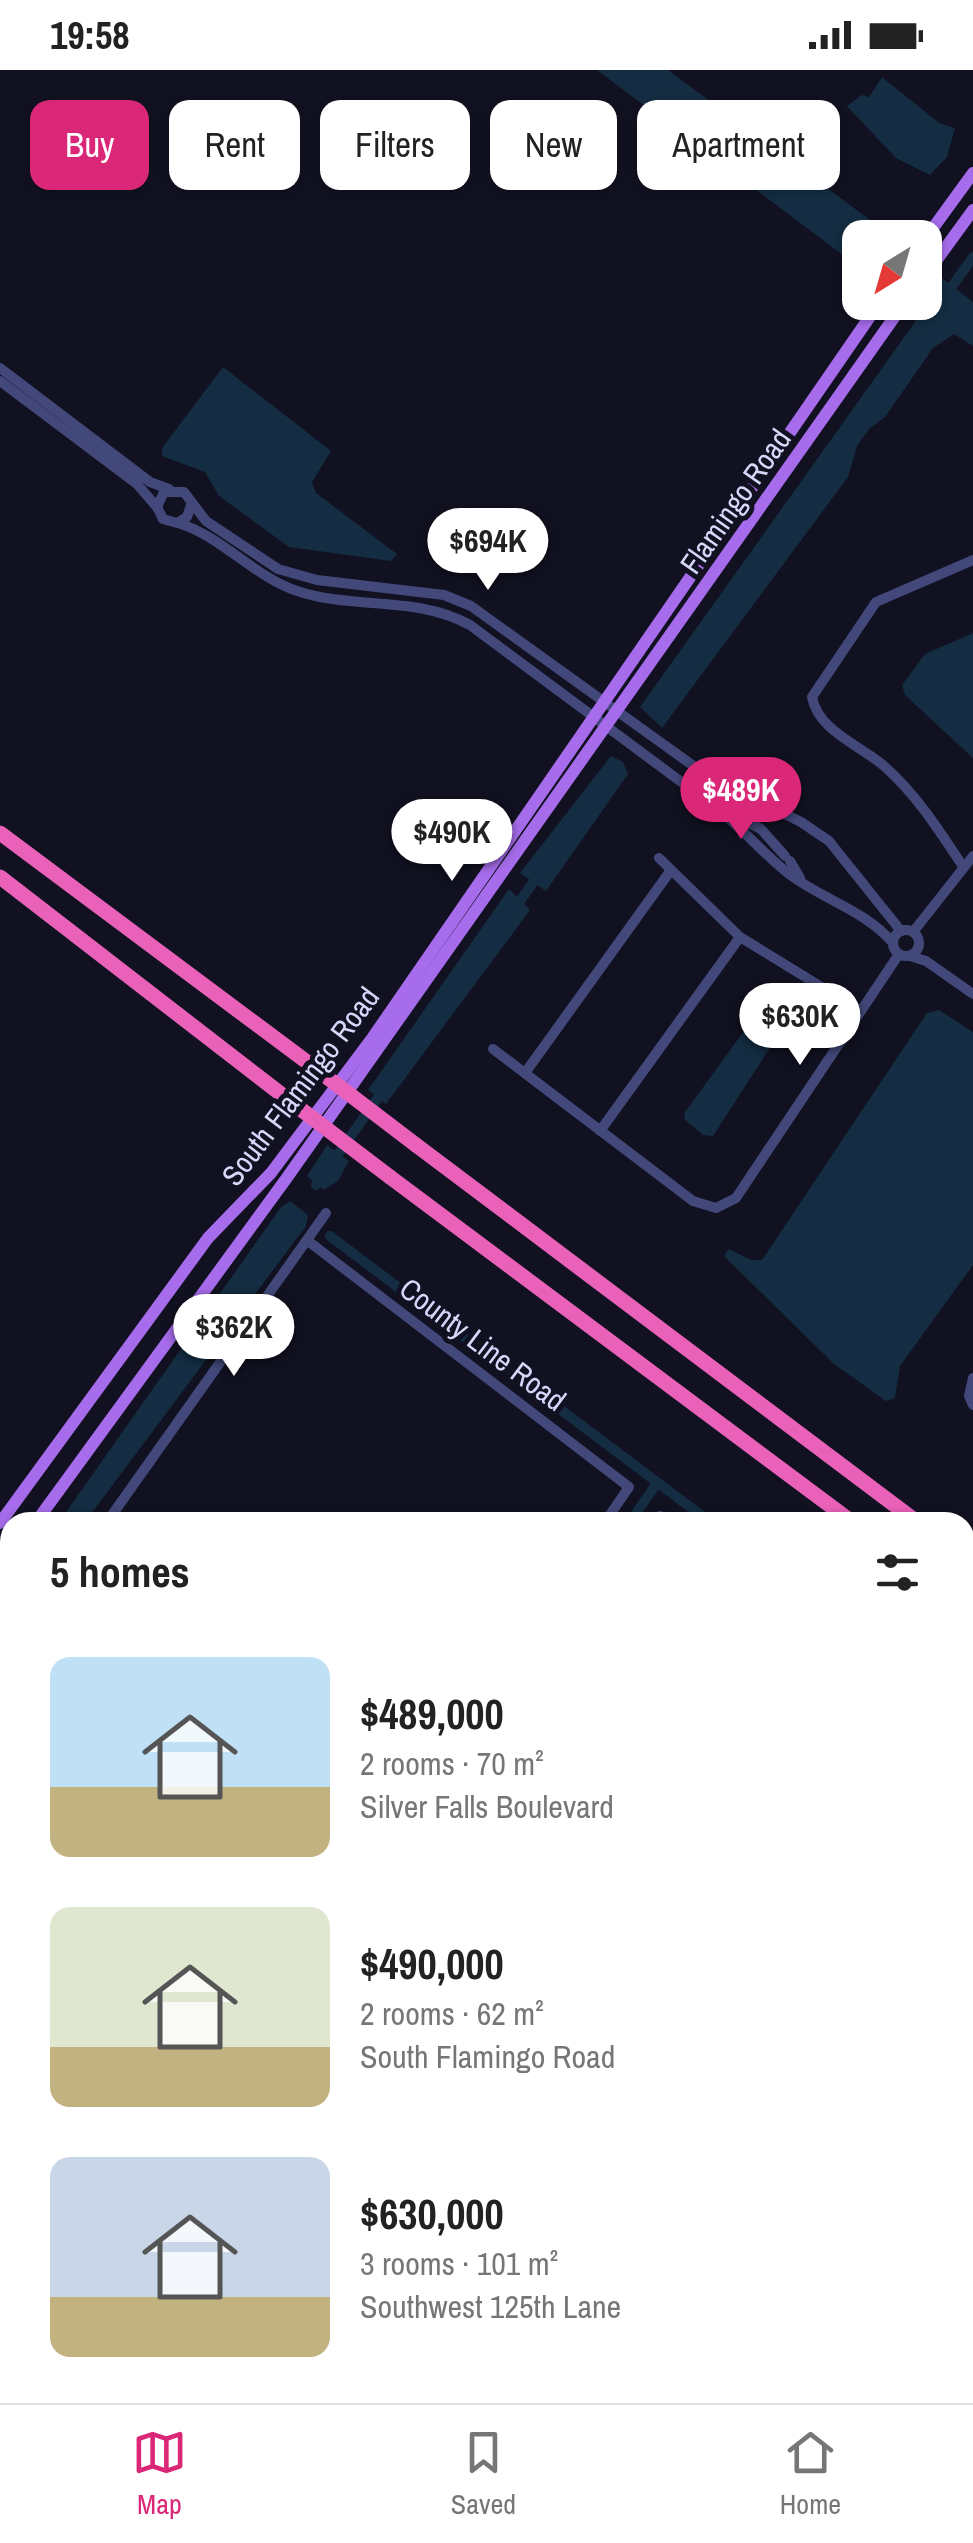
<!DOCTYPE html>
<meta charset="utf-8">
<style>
:root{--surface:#fff;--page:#f6f6f6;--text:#222;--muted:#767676;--line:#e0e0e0;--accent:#db2777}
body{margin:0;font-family:"Archivo Narrow",sans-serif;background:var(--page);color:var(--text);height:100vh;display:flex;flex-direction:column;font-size:38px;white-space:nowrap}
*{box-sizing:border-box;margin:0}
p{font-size:32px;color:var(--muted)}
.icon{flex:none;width:55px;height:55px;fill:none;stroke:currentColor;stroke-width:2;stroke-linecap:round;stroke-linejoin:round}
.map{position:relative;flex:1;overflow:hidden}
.drawer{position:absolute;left:0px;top:1442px;width:975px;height:892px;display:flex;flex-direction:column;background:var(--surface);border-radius:30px 30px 0 0;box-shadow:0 2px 8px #0004}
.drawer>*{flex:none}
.banner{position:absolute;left:30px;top:30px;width:915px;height:90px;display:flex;gap:20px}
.needle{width:65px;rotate:217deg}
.buttons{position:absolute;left:842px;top:150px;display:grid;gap:20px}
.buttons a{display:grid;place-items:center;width:100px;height:100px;border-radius:20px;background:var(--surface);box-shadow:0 2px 8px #0004;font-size:50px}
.price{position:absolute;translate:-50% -85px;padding:0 22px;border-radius:35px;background:#fff;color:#222;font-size:32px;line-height:65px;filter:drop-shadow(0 2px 5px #0008)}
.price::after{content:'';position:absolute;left:50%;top:60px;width:30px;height:22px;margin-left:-15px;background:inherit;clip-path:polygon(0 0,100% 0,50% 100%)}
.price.on{background:var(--accent);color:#fff}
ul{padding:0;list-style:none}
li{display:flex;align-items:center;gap:30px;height:250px;padding:0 50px}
li span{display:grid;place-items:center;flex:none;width:280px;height:200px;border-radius:20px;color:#555}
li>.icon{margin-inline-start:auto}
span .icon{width:120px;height:120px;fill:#fffc;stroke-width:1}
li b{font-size:42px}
h2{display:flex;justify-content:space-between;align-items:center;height:120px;padding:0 50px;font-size:42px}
.pill{padding:0 35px;border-radius:20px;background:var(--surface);box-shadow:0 2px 8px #0004;font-size:35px;line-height:90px}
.pill.on{background:var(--accent);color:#fff}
.status{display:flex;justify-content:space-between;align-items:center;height:70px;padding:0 50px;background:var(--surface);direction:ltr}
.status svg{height:28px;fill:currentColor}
.tab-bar{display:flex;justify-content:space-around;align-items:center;height:140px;border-top:2px solid var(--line);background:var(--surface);font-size:28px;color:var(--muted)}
.tab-bar a{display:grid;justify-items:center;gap:5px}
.tab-bar .on{color:var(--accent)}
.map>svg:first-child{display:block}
.water{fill:#142d42}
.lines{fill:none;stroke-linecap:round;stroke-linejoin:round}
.canal{stroke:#142d42;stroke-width:10}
.minor{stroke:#42497a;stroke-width:10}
.major{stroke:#a66ceb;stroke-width:12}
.highway{stroke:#ea61ba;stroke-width:15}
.highway-bridge{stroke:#ea61ba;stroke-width:15}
.labels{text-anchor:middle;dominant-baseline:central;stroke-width:10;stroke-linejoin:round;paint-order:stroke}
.street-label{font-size:30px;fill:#d6d8fa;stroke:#111121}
</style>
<div class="status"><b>19:58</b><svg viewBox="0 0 49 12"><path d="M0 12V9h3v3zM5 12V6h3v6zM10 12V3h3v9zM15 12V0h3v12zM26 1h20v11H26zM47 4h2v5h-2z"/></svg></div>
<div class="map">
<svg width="973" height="2333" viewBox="0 0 973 2333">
<rect width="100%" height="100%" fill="#111121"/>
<g class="water">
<polygon points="597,0 668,0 893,167 860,168 860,198"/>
<polygon points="882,7 939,53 955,58 947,87 930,105 896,88 847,36 862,25 869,27"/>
<polygon points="925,195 973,232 973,276 954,264 933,278 885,347 869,359 857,376 848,407 662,658 640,637 915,252 916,241 907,233 925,232"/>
<polygon points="223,297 331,381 312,412 316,423 397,484 391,491 289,477 219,426 205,402 162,386 162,378"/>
<polygon points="973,563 973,688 905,625 902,615 925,584"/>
<polygon points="611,686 623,692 628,704 546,821 520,803"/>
<polygon points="509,819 530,840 386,1034 368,1020"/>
<polygon points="939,940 973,962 973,1195 900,1296 895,1328 886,1331 834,1294 724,1186 729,1179 751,1190 762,1190 927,943"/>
<polygon points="763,946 774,955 777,967 713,1066 703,1065 684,1049 685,1042 752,950"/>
<polygon points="327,1075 349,1091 338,1111 324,1120 307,1106"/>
<polygon points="290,1131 308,1145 306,1156 85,1452 59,1452 281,1137"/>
</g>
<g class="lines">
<g class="canal">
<polyline points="946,225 973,187"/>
<polyline points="515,838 540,803"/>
<polyline points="316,1115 385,1018"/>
<polyline points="330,1166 710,1452"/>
<polyline points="630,1452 657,1413"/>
<polyline points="965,1643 973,1649"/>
<polyline points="965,1773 973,1762"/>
<polyline points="566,2333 572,2325"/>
</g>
<g class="minor">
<polyline points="0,298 150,412 169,419"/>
<polyline points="0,311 137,414 156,436"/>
<polyline points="191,435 187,447 177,453 163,449 157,437 164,422 184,422 206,451 278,499 317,510 444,525 471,536 706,705 801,752 829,771 901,861"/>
<path d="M178,453C223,467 253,506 297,521C354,540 415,525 470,555L715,737C741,757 760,780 784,800C817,828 863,838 893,873"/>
<polyline points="734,746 761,759 785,786"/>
<polyline points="659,788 740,867 859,940"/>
<polyline points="790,791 800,808"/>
<path d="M962,795C939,760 916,724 884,696C860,675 818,661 812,627L876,532L973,490"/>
<circle cx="906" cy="873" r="13"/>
<polyline points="913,862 973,786"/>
<polyline points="910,886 926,891 973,924"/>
<polyline points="493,979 693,1131 716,1138 736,1128 899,884"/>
<polyline points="525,1003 671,800"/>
<polyline points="600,1061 740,867"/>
<polyline points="308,1171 629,1417 605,1452"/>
<polyline points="973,1308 969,1326 973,1335"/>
<polyline points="107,1452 326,1143"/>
<polyline points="652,1452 660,1446 678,1452"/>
<polyline points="0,1602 10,1588"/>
<polyline points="965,1664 973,1670"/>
<polyline points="965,1740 973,1729"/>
<polyline points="965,1798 973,1787"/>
<polyline points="0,2305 10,2290"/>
<polyline points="14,2325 25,2333"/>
<polyline points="544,2333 549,2325"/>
<polyline points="586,2333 592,2325"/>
</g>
<g class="major">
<polyline points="925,169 973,103"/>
<polyline points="925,206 973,140"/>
<polyline points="36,1452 286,1109 905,232"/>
<polyline points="0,1453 208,1168 271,1103 373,967 880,232"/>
<polyline points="0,1503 10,1489"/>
</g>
<g class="highway">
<polyline points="0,763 315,998"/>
<polyline points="0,807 290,1031"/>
<polyline points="416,1075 917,1452"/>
<polyline points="390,1107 852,1452"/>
<polyline points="965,1489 973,1495"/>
<polyline points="965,1537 973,1543"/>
</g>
<g class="highway-bridge">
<polyline points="315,998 416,1075"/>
<polyline points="290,1031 390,1107"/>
</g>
</g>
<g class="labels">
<g class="street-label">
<text transform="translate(735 431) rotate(-55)">Flamingo Road</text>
<text transform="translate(300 1016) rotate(-53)">South Flamingo Road</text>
<text transform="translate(483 1274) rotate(37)">County Line Road</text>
</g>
</g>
</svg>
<div class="buttons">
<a><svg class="needle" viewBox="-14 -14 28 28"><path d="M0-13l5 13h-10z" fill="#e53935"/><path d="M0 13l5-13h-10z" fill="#767676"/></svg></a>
</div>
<b class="price" style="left:488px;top:523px">$694K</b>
<b class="price on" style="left:741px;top:772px">$489K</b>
<b class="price" style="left:452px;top:814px">$490K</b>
<b class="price" style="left:800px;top:998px">$630K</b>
<b class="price" style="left:234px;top:1309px">$362K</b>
<div class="banner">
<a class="pill on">Buy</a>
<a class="pill">Rent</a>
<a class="pill">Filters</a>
<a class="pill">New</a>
<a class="pill">Apartment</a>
</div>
<section class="drawer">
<h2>5 homes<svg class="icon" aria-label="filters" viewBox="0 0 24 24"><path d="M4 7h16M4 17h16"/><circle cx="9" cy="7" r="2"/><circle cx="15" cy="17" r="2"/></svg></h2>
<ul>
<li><span style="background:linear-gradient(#bfe0f5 65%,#c2b280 0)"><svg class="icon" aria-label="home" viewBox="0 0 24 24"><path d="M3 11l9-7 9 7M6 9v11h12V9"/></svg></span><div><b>$489,000</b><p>2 rooms · 70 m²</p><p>Silver Falls Boulevard</p></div></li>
<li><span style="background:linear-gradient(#dfe7d0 70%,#c2b280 0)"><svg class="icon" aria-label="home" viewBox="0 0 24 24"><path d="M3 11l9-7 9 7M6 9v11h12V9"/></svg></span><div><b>$490,000</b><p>2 rooms · 62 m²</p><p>South Flamingo Road</p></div></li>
<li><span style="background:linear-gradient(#c9d6e8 70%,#c2b280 0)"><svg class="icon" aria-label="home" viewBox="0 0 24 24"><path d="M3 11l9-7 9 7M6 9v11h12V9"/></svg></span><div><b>$630,000</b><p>3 rooms · 101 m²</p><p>Southwest 125th Lane</p></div></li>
</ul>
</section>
</div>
<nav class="tab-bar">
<a class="on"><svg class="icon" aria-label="map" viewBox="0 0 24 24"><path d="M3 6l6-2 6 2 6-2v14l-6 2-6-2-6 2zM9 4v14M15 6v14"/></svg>Map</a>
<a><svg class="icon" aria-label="saved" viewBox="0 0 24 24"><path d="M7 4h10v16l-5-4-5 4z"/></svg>Saved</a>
<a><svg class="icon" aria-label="home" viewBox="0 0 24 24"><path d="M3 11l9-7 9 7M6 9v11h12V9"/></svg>Home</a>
</nav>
